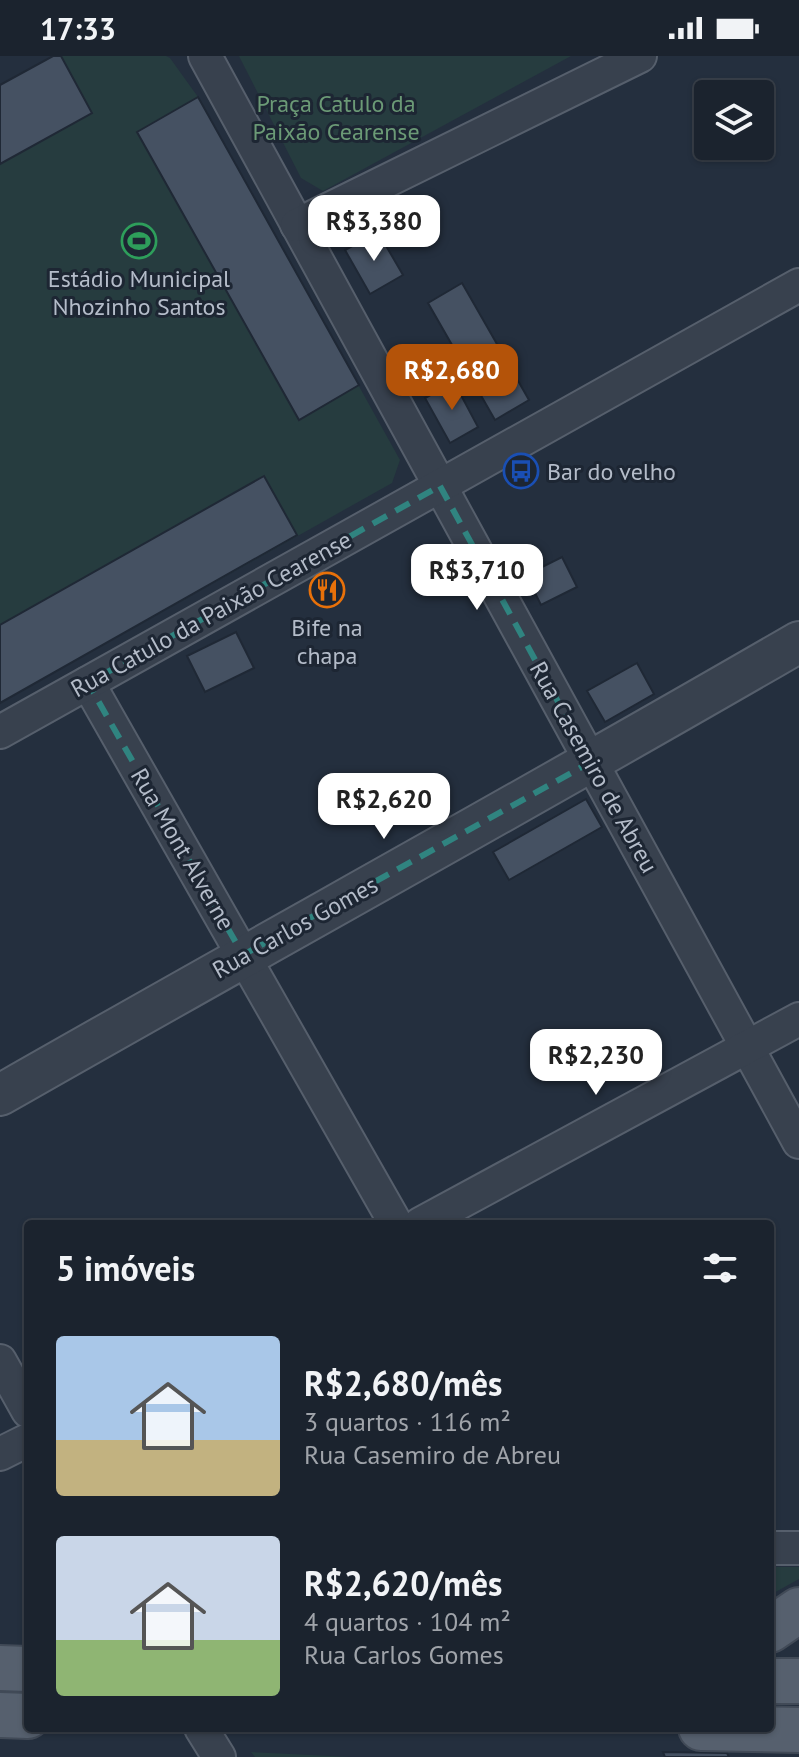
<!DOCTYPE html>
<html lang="pt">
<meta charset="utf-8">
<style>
:root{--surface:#1b232e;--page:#242b36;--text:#f1f3f6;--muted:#a0a4aa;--line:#39404a;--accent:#b45309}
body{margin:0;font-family:"PT Sans",sans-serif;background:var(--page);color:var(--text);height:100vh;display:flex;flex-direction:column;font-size:30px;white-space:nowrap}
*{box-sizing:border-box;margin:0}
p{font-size:26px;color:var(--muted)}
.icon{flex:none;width:44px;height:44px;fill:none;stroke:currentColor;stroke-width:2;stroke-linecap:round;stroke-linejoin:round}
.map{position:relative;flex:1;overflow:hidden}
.panel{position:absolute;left:24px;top:1164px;width:750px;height:512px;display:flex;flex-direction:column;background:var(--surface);border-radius:8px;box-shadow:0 2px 6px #0004,0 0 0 2px var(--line)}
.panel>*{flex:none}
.fabs{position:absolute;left:694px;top:24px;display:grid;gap:16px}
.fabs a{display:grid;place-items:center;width:80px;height:80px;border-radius:8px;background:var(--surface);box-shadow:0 2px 6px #0004,0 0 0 2px var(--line);font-size:40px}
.price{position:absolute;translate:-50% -68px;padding:0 18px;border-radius:16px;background:#fff;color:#222;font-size:26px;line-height:52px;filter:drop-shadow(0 2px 4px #0008)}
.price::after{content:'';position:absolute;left:50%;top:48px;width:24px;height:18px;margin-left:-12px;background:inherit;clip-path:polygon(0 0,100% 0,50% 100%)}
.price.active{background:var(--accent);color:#fff}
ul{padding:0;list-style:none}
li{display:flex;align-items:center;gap:24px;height:200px;padding:0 32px}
li span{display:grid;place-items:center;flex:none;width:224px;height:160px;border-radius:8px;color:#555}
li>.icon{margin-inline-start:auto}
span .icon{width:96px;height:96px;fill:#fffc;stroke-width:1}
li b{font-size:34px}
h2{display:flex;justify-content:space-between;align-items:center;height:96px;padding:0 32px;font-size:34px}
.status{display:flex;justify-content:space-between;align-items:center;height:56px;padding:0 40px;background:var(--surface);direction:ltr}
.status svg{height:22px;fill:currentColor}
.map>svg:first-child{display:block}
.green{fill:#263c3f}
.building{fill:#455162;stroke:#1f2835;stroke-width:2}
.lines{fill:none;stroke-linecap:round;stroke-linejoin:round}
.minor-casing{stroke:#565f6c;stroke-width:36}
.tertiary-casing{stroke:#565f6c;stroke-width:44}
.primary-casing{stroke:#414a57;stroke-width:48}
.minor{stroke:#38414e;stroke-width:32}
.tertiary{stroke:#38414e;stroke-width:40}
.primary{stroke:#56606e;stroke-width:44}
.marked{fill:none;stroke:#308480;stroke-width:6;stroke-dasharray:16 10;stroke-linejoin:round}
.labels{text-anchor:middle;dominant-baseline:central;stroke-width:6;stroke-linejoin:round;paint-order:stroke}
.park-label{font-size:24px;fill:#6b9a76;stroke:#1d2633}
.poi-label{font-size:24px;fill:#b4bcc9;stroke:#1d2633}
.street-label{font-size:24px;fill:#b4bcc9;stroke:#1d2633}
</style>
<div class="status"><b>17:33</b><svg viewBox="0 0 49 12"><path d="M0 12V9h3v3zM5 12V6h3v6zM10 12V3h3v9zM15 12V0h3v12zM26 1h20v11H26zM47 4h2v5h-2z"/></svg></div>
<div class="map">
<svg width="799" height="1701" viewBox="0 0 799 1701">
<rect width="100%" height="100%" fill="#242f3e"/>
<g class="green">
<polygon points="53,0 166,0 170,2 198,41 400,404 392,427 0,647 0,29"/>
<polygon points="239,0 571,0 323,135 301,122"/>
<polygon points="770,1511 799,1511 799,1523 770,1539"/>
<polygon points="251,1696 351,1701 255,1701"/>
</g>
<g class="building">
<polygon points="53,0 61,0 92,57 0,108 0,29"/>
<polygon points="198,41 359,329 299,364 137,76"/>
<polygon points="378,176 403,219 370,238 345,194"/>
<polygon points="462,227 529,344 495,364 428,247"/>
<polygon points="454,326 478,371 450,387 425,342"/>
<polygon points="264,420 297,479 0,647 0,569"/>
<polygon points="562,501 577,531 541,549 526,519"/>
<polygon points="236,576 254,612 205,636 187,600"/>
<polygon points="637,607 654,638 605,666 587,635"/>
<polygon points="586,743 602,771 509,824 493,796"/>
<polygon points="663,1696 727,1697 729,1701 665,1701"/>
</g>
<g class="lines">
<g class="minor-casing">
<g id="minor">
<polyline points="205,0 799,1086"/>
<polyline points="297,169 640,0"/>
<polyline points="88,627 396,1168"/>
<polyline points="0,676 799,229"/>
<polyline points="420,1168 799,963"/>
<polyline points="0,1305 28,1355"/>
<polyline points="0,1398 28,1384"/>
<polyline points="770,1492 799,1492"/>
<polyline points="201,1672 219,1701"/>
</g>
</g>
<g class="tertiary-casing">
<path id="tertiary" d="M0,1039C266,887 534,740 799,586"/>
</g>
<g class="primary-casing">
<g id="primary">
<polyline points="770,1574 799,1554"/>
<polyline points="0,1612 28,1613"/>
<polyline points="770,1625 799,1625"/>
<polyline points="0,1659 28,1660"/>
<polyline points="701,1672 799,1674"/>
</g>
</g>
<use href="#minor" class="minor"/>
<use href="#tertiary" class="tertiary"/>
<use href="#primary" class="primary"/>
</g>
<path class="marked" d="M440,430L591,706L243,899L88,627Z"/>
<defs>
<g id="stadium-ring" transform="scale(1.8)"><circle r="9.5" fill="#1d2633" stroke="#2e9e5b" stroke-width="1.5"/><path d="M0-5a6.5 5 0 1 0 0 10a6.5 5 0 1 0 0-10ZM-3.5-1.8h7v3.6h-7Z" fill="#2e9e5b"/></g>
<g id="bus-ring" transform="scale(1.8)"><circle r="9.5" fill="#1d2633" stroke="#1a4fb4" stroke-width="1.5"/><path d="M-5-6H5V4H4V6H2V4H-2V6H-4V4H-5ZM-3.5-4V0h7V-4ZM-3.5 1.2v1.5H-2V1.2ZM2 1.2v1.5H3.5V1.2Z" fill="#1a4fb4"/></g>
<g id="restaurant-ring" transform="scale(1.8)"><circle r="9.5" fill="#1d2633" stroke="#e8710a" stroke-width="1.5"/><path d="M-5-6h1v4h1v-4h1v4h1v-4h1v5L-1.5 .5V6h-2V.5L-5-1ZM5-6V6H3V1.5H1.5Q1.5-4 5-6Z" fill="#e8710a"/></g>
</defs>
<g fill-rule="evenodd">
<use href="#stadium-ring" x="139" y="185"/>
<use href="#bus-ring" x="521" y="415"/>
<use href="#restaurant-ring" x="327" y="534"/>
</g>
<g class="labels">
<g class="park-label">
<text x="336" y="47">Praça Catulo da<tspan x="336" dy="28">Paixão Cearense</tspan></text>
</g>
<g class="poi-label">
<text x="139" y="222">Estádio Municipal<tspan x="139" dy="28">Nhozinho Santos</tspan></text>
<text x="547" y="415" text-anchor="start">Bar do velho</text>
<text x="327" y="571">Bife na<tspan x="327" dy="28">chapa</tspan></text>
</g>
<g class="street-label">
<text transform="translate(211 558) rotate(-29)">Rua Catulo da Paixão Cearense</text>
<text transform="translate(594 711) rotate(61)">Rua Casemiro de Abreu</text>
<text transform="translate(183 793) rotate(60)">Rua Mont Alverne</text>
<text transform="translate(295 871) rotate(-29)">Rua Carlos Gomes</text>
</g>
</g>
</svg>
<div class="fabs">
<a><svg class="icon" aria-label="layers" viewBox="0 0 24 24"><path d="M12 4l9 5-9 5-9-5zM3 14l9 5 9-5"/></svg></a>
</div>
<b class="price" style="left:374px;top:207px">R$3,380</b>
<b class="price active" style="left:452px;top:356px">R$2,680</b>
<b class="price" style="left:477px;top:556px">R$3,710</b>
<b class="price" style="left:384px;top:785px">R$2,620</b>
<b class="price" style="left:596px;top:1041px">R$2,230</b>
<section class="panel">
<h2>5 imóveis<svg class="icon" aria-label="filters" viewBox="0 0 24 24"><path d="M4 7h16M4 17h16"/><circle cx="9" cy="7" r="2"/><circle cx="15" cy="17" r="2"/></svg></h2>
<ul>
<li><span style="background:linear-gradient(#a9c7e8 65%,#c2b280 0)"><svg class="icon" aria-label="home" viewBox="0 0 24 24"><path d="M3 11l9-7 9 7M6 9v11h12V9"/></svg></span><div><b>R$2,680/mês</b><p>3 quartos · 116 m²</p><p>Rua Casemiro de Abreu</p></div></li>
<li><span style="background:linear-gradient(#c9d6e8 65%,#8fb573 0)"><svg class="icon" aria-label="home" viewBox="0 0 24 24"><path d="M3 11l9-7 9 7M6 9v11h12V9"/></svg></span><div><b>R$2,620/mês</b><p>4 quartos · 104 m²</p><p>Rua Carlos Gomes</p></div></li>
</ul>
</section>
</div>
